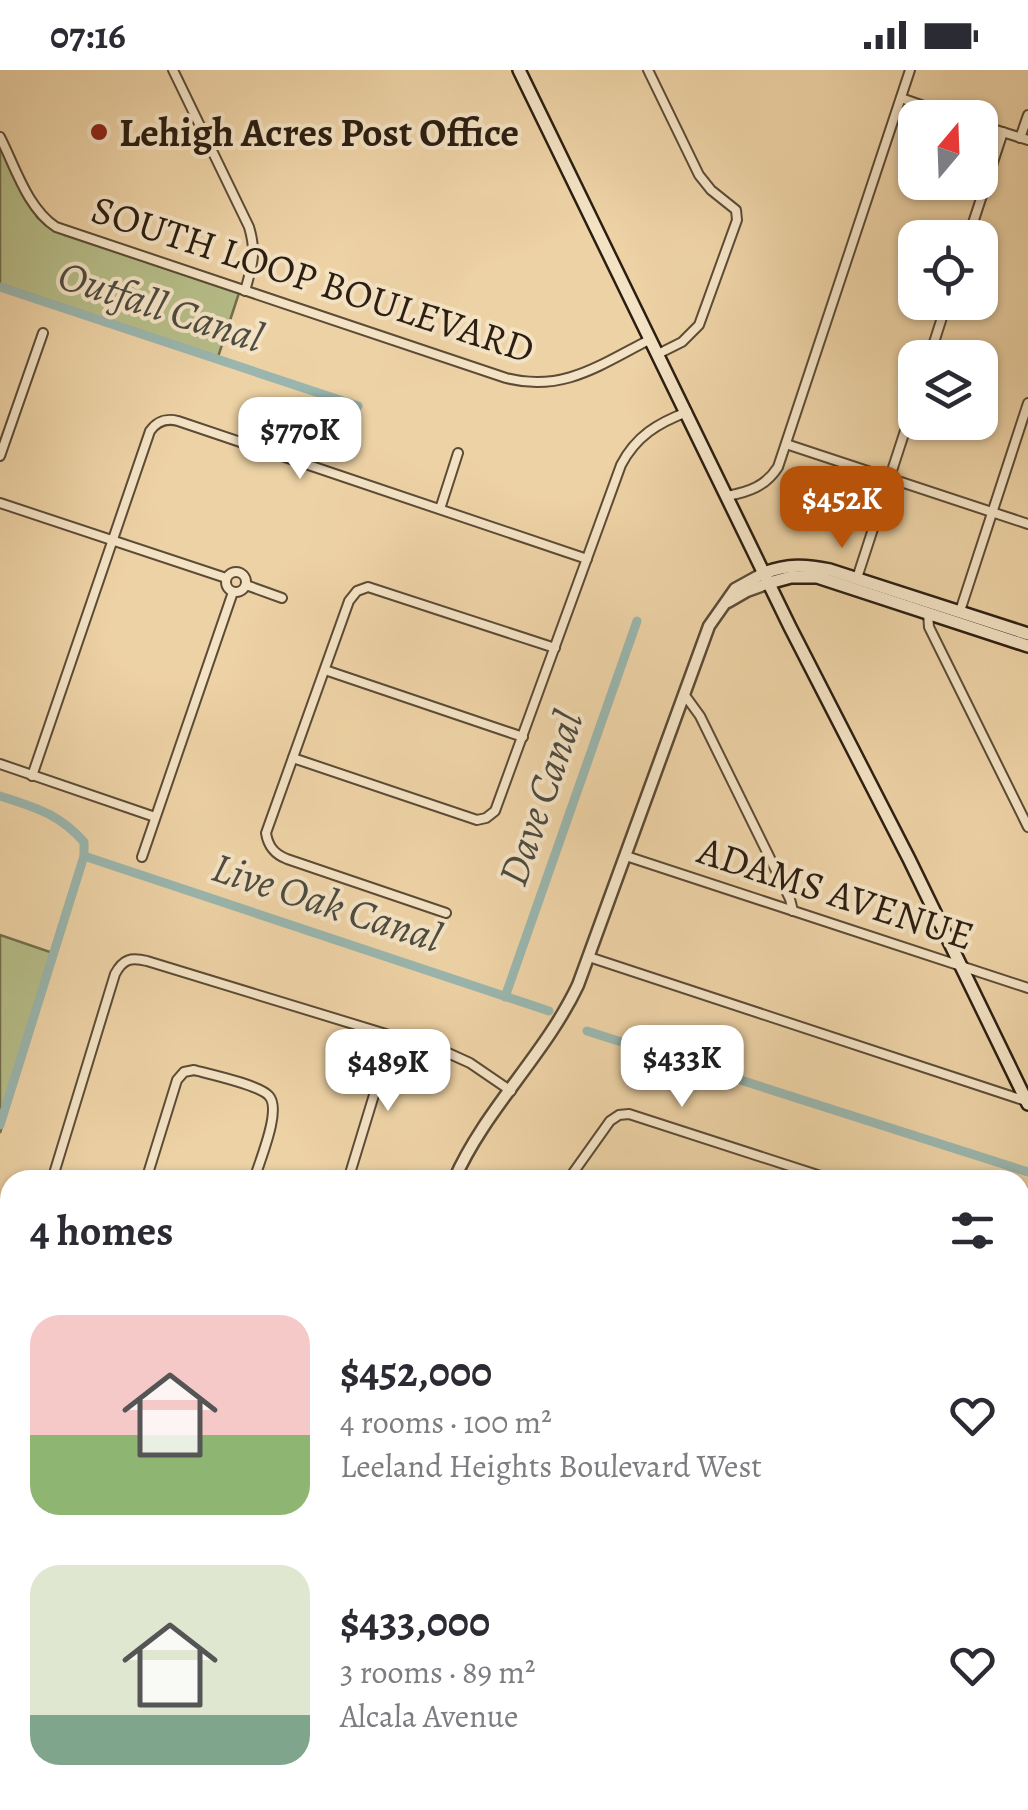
<!DOCTYPE html>
<meta charset="utf-8">
<style>
:root{--surface:#fff;--page:#f7f7f7;--text:#2b2b33;--muted:#7c7c81;--accent:#b45309}
body{margin:0;font-family:Alegreya,serif;background:var(--page);color:var(--text);height:100vh;display:flex;flex-direction:column;font-size:38px;white-space:nowrap}
*{box-sizing:border-box;margin:0}
p{font-size:32px;color:var(--muted)}
.icon{flex:none;width:55px;height:55px;fill:none;stroke:currentColor;stroke-width:2;stroke-linecap:round;stroke-linejoin:round}
.map{position:relative;flex:1;overflow:hidden}
.drawer{position:absolute;left:0px;top:1100px;width:1030px;height:640px;display:flex;flex-direction:column;background:var(--surface);border-radius:30px 30px 0 0;box-shadow:0 2px 8px #0004}
.drawer>*{flex:none}
.needle{width:65px;rotate:19deg}
.fabs{position:absolute;left:898px;top:30px;display:grid;gap:20px}
.fabs a{display:grid;place-items:center;width:100px;height:100px;border-radius:20px;background:var(--surface);box-shadow:0 2px 8px #0004;font-size:50px}
.price{position:absolute;translate:-50% -85px;padding:0 22px;border-radius:20px;background:#fff;color:#222;font-size:32px;line-height:65px;filter:drop-shadow(0 2px 5px #0008)}
.price::after{content:'';position:absolute;left:50%;top:60px;width:30px;height:22px;margin-left:-15px;background:inherit;clip-path:polygon(0 0,100% 0,50% 100%)}
.price.current{background:var(--accent);color:#fff}
ul{padding:0;list-style:none}
li{display:flex;align-items:center;gap:30px;height:250px;padding:0 30px}
li span{display:grid;place-items:center;flex:none;width:280px;height:200px;border-radius:30px;color:#555}
li>.icon{margin-inline-start:auto}
span .icon{width:120px;height:120px;fill:#fffc;stroke-width:1}
li b{font-size:42px}
h2{display:flex;justify-content:space-between;align-items:center;height:120px;padding:0 30px;font-size:42px}
.status{display:flex;justify-content:space-between;align-items:center;height:70px;padding:0 50px;background:var(--surface);direction:ltr}
.status svg{height:28px;fill:currentColor}
.map>svg:first-child{display:block}
.green{fill:#b6bd88;stroke:#716e4c;stroke-width:2.5}
.lines{fill:none;stroke-linecap:round;stroke-linejoin:round}
.canal{stroke:#9ab6ae;stroke-width:9}
.minor-casing{stroke:#5c4b36;stroke-width:12}
.tertiary-casing{stroke:#5c4b36;stroke-width:15}
.secondary-casing{stroke:#2c1e11;stroke-width:16}
.minor{stroke:#f3e2c4;stroke-width:8}
.tertiary{stroke:#f3e2c4;stroke-width:10}
.secondary{stroke:#f3e2c4;stroke-width:11}
.poi-dot{fill:#8f2418;stroke:#f3e2c4;stroke-width:4}
.labels{text-anchor:middle;dominant-baseline:central;stroke-width:8;stroke-linejoin:round;paint-order:stroke}
.poi-label{font-size:40px;font-weight:bold;fill:#2c1e11;stroke:#f3e2c4;text-anchor:start}
.street-label{font-size:40px;fill:#2c1e11;stroke:#f3e2c4}
.water-label{font-size:42px;font-style:italic;fill:#4d4c40;stroke:#f3e2c4}
</style>
<div class="status"><b>07:16</b><svg viewBox="0 0 49 12"><path d="M0 12V9h3v3zM5 12V6h3v6zM10 12V3h3v9zM15 12V0h3v12zM26 1h20v11H26zM47 4h2v5h-2z"/></svg></div>
<div class="map">
<svg width="1028" height="1740" viewBox="0 0 1028 1740">
<rect width="100%" height="100%" fill="#edd2a5"/>
<filter id="stains"><feTurbulence type="fractalNoise" baseFrequency=".002" numOctaves="4"/><feColorMatrix values="0 0 0 0 .2 0 0 0 0 .09 0 0 0 0 .02 0 0 0 .5 -.17"/></filter>
<radialGradient id="worn" r=".72"><stop offset=".6" stop-color="#630" stop-opacity="0"/><stop offset="1" stop-color="#630" stop-opacity=".3"/></radialGradient>
<g class="green">
<polygon points="0,76 37,147 46,155 65,165 239,223 218,287 0,214"/>
<polygon points="0,865 56,884 0,1063"/>
</g>
<g class="lines">
<g class="canal">
<polyline points="0,217 358,336"/>
<path d="M0,726C36,738 58,743 84,772V786L0,1055"/>
<polyline points="84,786 549,941"/>
<polyline points="505,927 637,551"/>
<polyline points="587,961 1028,1102"/>
<polyline points="0,1246 10,1249"/>
<polyline points="1020,1269 1028,1263"/>
<polyline points="0,1713 10,1716"/>
<polyline points="52,1730 82,1740"/>
<polyline points="354,1740 368,1730"/>
</g>
<g class="minor-casing">
<g id="minor">
<path d="M173,0L249,157C257,184 252,195 245,221"/>
<polyline points="648,0 699,105 711,120 736,140 737,150 699,255 682,272 658,284"/>
<polyline points="901,28 958,48"/>
<polyline points="980,55 1028,70"/>
<path d="M0,67C15,96 27,138 56,157L506,308C564,323 601,294 651,269"/>
<polyline points="1020,68 1028,45"/>
<polyline points="968,168 1003,62"/>
<polyline points="929,288 947,232"/>
<polyline points="786,374 1028,454"/>
<polyline points="0,386 43,263"/>
<path d="M727,426C749,422 766,416 778,397L910,0"/>
<polyline points="0,433 226,508"/>
<polyline points="440,439 458,383"/>
<circle cx="236" cy="512" r="10"/>
<polyline points="857,508 915,330"/>
<polyline points="246,515 282,528"/>
<polyline points="960,541 1028,333"/>
<polyline points="928,543 929,557 1028,757"/>
<polyline points="325,600 523,667"/>
<polyline points="684,624 700,646 790,829 793,841"/>
<path d="M293,688L477,750L486,748L495,741L621,395C636,366 658,353 687,342"/>
<polyline points="0,694 155,747"/>
<path d="M32,706L150,361C157,351 167,348 178,351L587,489"/>
<polyline points="626,786 1028,918"/>
<polyline points="142,787 233,522"/>
<path d="M446,843L287,789C274,784 268,776 266,763L349,531L357,521L368,517L555,578"/>
<polyline points="589,887 1026,1031"/>
<path d="M52,1110L115,904C123,889 131,887 147,891L448,983L470,993L511,1021"/>
<path d="M146,1110L177,1010L184,1002L194,1000C209,1004 260,1015 269,1026C282,1040 259,1092 254,1110"/>
<polyline points="348,1110 392,966"/>
<polyline points="568,1110 610,1051 619,1045 629,1044 833,1110"/>
<polyline points="1020,1201 1028,1195"/>
<polyline points="0,1319 10,1320"/>
<polyline points="1020,1339 1028,1333"/>
<polyline points="1020,1416 1028,1418"/>
<polyline points="1020,1537 1028,1530"/>
<polyline points="1020,1555 1028,1546"/>
<polyline points="0,1653 10,1656"/>
<polyline points="1020,1668 1028,1672"/>
<polyline points="925,1730 931,1740"/>
</g>
</g>
<g class="tertiary-casing">
<g id="tertiary">
<polyline points="728,532 747,521 769,513"/>
<path d="M454,1110C485,1039 545,985 578,915L709,556L735,519L764,503"/>
<polyline points="259,1740 262,1730"/>
</g>
</g>
<g class="secondary-casing">
<g id="secondary">
<polyline points="519,0 790,557 909,789 1028,1034"/>
<path d="M764,503C788,494 806,495 830,500L1028,564"/>
<polyline points="769,513 791,507 817,507 1028,576"/>
</g>
</g>
<use href="#minor" class="minor"/>
<use href="#tertiary" class="tertiary"/>
<use href="#secondary" class="secondary"/>
</g>
<circle class="poi-dot" cx="99" cy="62" r="10"/>
<g class="labels">
<g class="poi-label">
<text x="119" y="62">Lehigh Acres Post Office</text>
</g>
<g class="street-label">
<text transform="translate(313 209) rotate(18)">SOUTH LOOP BOULEVARD</text>
<text transform="translate(836 823) rotate(18)">ADAMS AVENUE</text>
</g>
<g class="water-label">
<text transform="translate(161 236) rotate(18)">Outfall Canal</text>
<text transform="translate(540 728) rotate(-71)">Dave Canal</text>
<text transform="translate(327 832) rotate(18)">Live Oak Canal</text>
</g>
</g>
<rect width="100%" height="100%" filter="url(#stains)"/>
<rect width="100%" height="100%" fill="url(#worn)"/>
</svg>
<div class="fabs">
<a><svg class="needle" viewBox="-14 -14 28 28"><path d="M0-13l5 13h-10z" fill="#e53935"/><path d="M0 13l5-13h-10z" fill="#7c7c81"/></svg></a>
<a><svg class="icon" aria-label="locate" viewBox="0 0 24 24"><circle cx="12" cy="12" r="6"/><path d="M12 2v4M12 18v4M2 12h4M18 12h4"/></svg></a>
<a><svg class="icon" aria-label="layers" viewBox="0 0 24 24"><path d="M12 4l9 5-9 5-9-5zM3 14l9 5 9-5"/></svg></a>
</div>
<b class="price" style="left:300px;top:412px">$770K</b>
<b class="price current" style="left:842px;top:481px">$452K</b>
<b class="price" style="left:682px;top:1040px">$433K</b>
<b class="price" style="left:388px;top:1044px">$489K</b>
<section class="drawer">
<h2>4 homes<svg class="icon" aria-label="filters" viewBox="0 0 24 24"><path d="M4 7h16M4 17h16"/><circle cx="9" cy="7" r="2"/><circle cx="15" cy="17" r="2"/></svg></h2>
<ul>
<li><span style="background:linear-gradient(#f6c9c9 60%,#8fb573 0)"><svg class="icon" aria-label="home" viewBox="0 0 24 24"><path d="M3 11l9-7 9 7M6 9v11h12V9"/></svg></span><div><b>$452,000</b><p>4 rooms · 100 m²</p><p>Leeland Heights Boulevard West</p></div><svg class="icon" aria-label="heart" viewBox="0 0 24 24"><path d="M12 20l-8-8c-3-5 5-10 8-4 3-6 11-1 8 4z"/></svg></li>
<li><span style="background:linear-gradient(#dfe7d0 75%,#7fa58c 0)"><svg class="icon" aria-label="home" viewBox="0 0 24 24"><path d="M3 11l9-7 9 7M6 9v11h12V9"/></svg></span><div><b>$433,000</b><p>3 rooms · 89 m²</p><p>Alcala Avenue</p></div><svg class="icon" aria-label="heart" viewBox="0 0 24 24"><path d="M12 20l-8-8c-3-5 5-10 8-4 3-6 11-1 8 4z"/></svg></li>
</ul>
</section>
</div>
